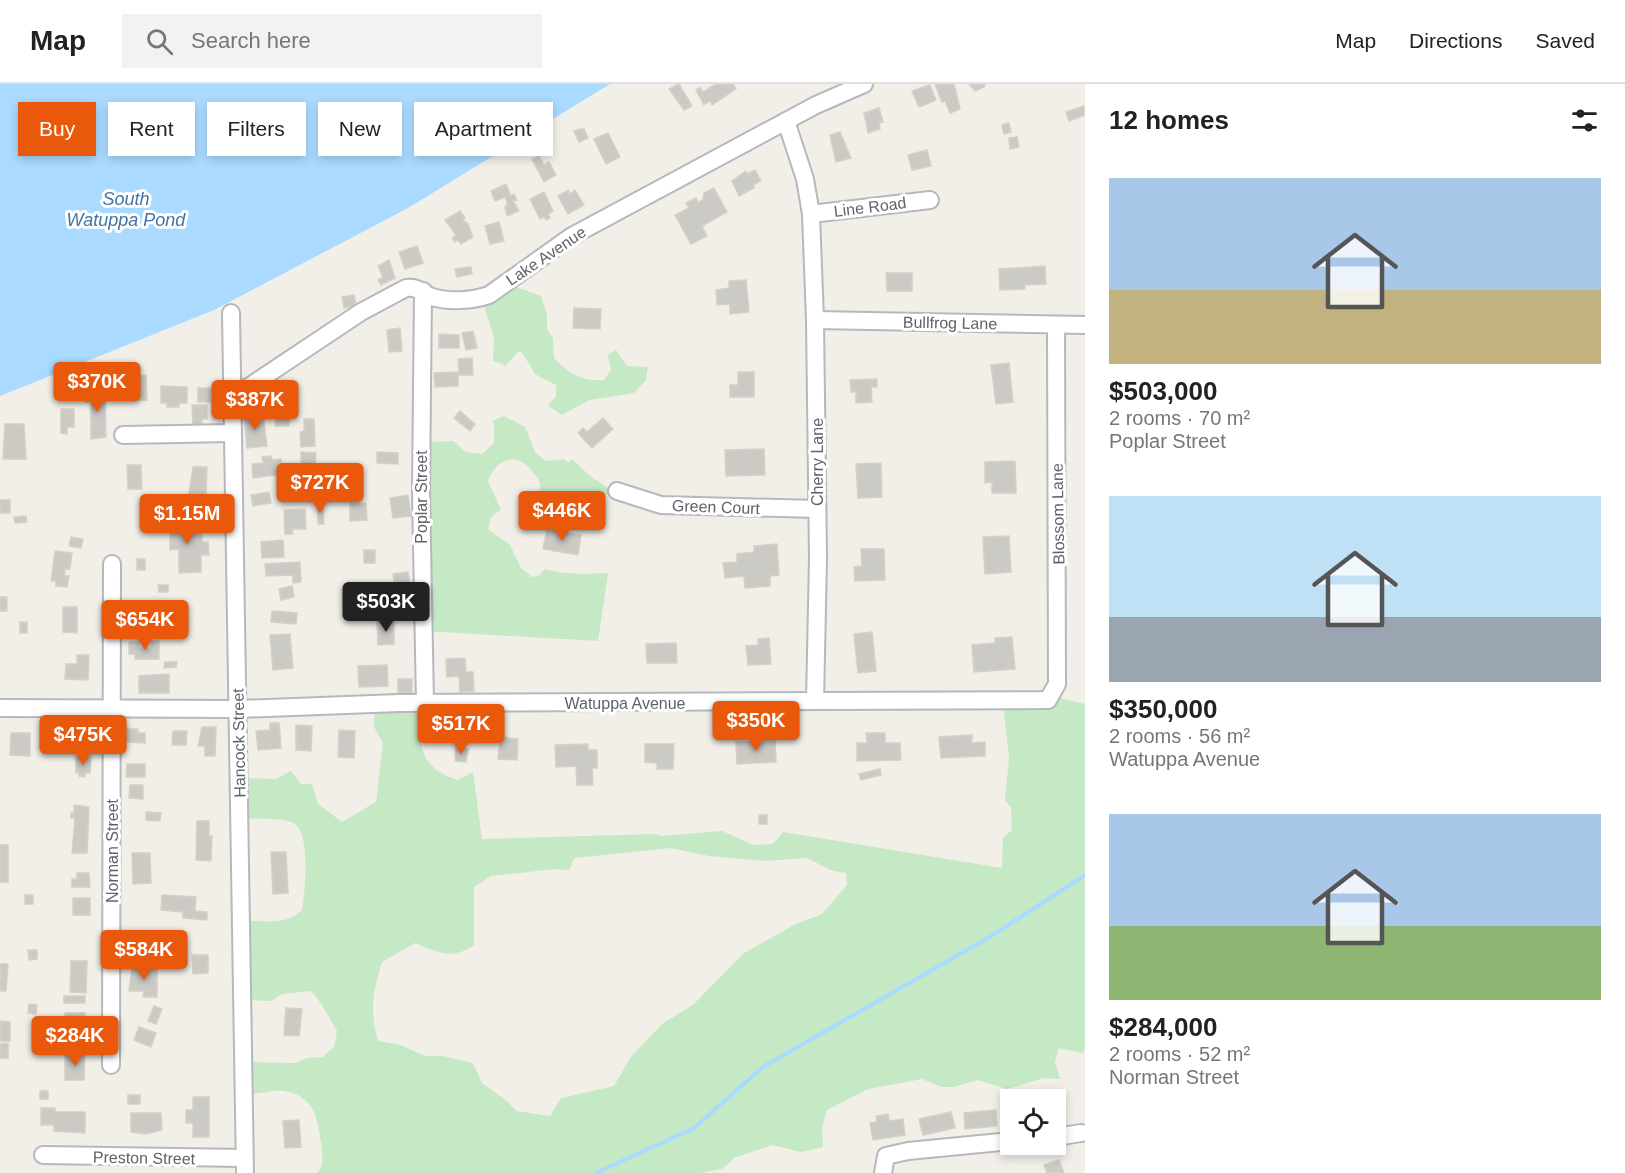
<!DOCTYPE html>
<meta charset="utf-8">
<style>
:root{--surface:#fff;--page:#f2f2f2;--text:#222;--muted:#767676;--line:#e0e0e0;--accent:#ea580c}
body{margin:0;font-family:Helvetica,sans-serif;background:var(--page);color:var(--text);height:100vh;display:flex;flex-direction:column;font-size:22px;white-space:nowrap}
*{box-sizing:border-box;margin:0}
p{font-size:20px;color:var(--muted)}
.icon{flex:none;width:33px;height:33px;fill:none;stroke:currentColor;stroke-width:2;stroke-linecap:round;stroke-linejoin:round}
.map{position:relative;flex:1;overflow:hidden}
.sheet{display:flex;flex-direction:column;background:var(--surface);width:540px}
.sheet>*{flex:none}
.guide{position:absolute;left:18px;top:18px;width:570px;height:54px;display:flex;gap:12px}
.tools{position:absolute;left:1000px;top:1005px;display:grid;gap:12px}
.tools a{display:grid;place-items:center;width:66px;height:66px;border-radius:0px;background:var(--surface);box-shadow:0 3px 9px #0003;font-size:30px}
.price{position:absolute;translate:-50% -51px;padding:0 14px;border-radius:6px;background:var(--accent);color:#fff;font-size:20px;line-height:39px;filter:drop-shadow(0 2px 3px #0008)}
.price::after{content:'';position:absolute;left:50%;top:36px;width:18px;height:14px;margin-left:-9px;background:inherit;clip-path:polygon(0 0,100% 0,50% 100%)}
.price.on{background:#222;color:#fff}
ul{padding:0;list-style:none}
li{display:grid;align-content:center;gap:12px;height:318px;padding:0 24px}
li span{display:grid;place-items:center;height:186px;border-radius:0px;color:#555}
li>.icon{margin-inline-start:auto}
span .icon{width:108px;height:108px;fill:#fffc;stroke-width:1}
li b{font-size:26px}
h2{display:flex;justify-content:space-between;align-items:center;height:72px;padding:0 24px;font-size:26px}
.pill{padding:0 21px;border-radius:0px;background:var(--surface);box-shadow:0 3px 9px #0003;font-size:21px;line-height:54px}
.pill.on{background:var(--accent);color:#fff}
header{display:flex;align-items:center;gap:36px;box-sizing:border-box;height:84px;padding:0 30px;background:var(--surface);border-bottom:2px solid var(--line)}
header strong{font-size:28px}
nav{display:flex;gap:33px;margin-inline-start:auto;font-size:21px}
.search{width:420px;height:54px;background:var(--page);display:flex;align-items:center;gap:15px;box-sizing:border-box;padding:0 21px;border-radius:0px;color:var(--muted);font-size:22px}
main{display:flex;flex:1;min-height:0}
.map>svg:first-child{display:block}
.green{fill:#c5e8c5;fill-rule:evenodd}
.water{fill:#aadaff}
.lines{fill:none;stroke-linecap:round;stroke-linejoin:round}
.stream{stroke:#aadaff;stroke-width:4}
.building{fill:#cccac5;stroke:#d6d1c6;stroke-width:1.5}
.minor-casing{stroke:#b5b8bc;stroke-width:20}
.minor{stroke:#fff;stroke-width:16}
.labels{text-anchor:middle;dominant-baseline:central;stroke-width:6;stroke-linejoin:round;paint-order:stroke}
.street-label{font-size:16px;fill:#5f6368;stroke:#fff}
.water-label{font-size:18px;font-style:italic;fill:#4174aa;stroke:#fff}
</style>
<header>
<strong>Map</strong>
<div class="search"><svg class="icon" aria-label="search" viewBox="0 0 24 24"><circle cx="10" cy="10" r="6"/><path d="M15 15l6 6"/></svg>Search here</div>
<nav><a>Map</a><a>Directions</a><a>Saved</a></nav>
</header>
<main>
<div class="map">
<svg width="1085" height="1089" viewBox="0 0 1085 1089">
<rect width="100%" height="100%" fill="#f1efe8"/>
<g class="green">
<path d="M508,200L541,212L547,230V245L553,254L554,274C568,289 583,298 604,296L611,286L608,271L616,266L627,282L648,283L646,296L634,309L589,316L562,331L548,322L556,312V301L535,290L522,268H518L504,283L503,280L493,277L494,253L482,216Z"/>
<path d="M504,332L525,343L535,368L545,377L564,375L568,379L572,375L590,392L614,408L594,414L568,409L540,412C540,408 541,401 539,397C538,393 533,389 531,386C515,367 495,376 488,397L501,426C491,431 489,435 489,446L510,461L521,484L532,493L538,492L545,485C564,491 588,490 608,489L598,557L425,547V358L453,357L466,368L482,370L494,359V339L492,337Z"/>
<path d="M1054,609L1060,614L1085,620V964L1083,969L1059,964L1055,978L1060,995L1044,994L1007,1005L978,996L953,1003H942L922,995L868,1005L827,1026L822,1043L823,1063L801,1068L772,1061L734,1074L722,1085L700,1089H317C325,1081 322,1069 321,1058C317,1032 314,1012 284,1007C274,1005 261,1010 251,1010L246,978L295,979L307,974L323,973L334,963L337,947C330,935 321,917 311,907L282,910L271,917L245,916L247,837C268,837 286,841 302,826C305,808 311,750 294,739C286,734 254,735 242,734L243,694L276,695L291,687L301,700H312L318,720L342,738L376,718L383,659L374,643L375,619L419,624C421,662 417,683 458,696L473,688L482,755L656,750L662,752L722,747L753,761L773,760L783,748L1002,784L1003,754L1012,746L1011,724L1005,716L1009,674L1003,619ZM670,764L709,772L764,777L807,774L833,787L846,789L847,801L822,830L794,841L744,869L693,921L662,940L630,974L614,1002L561,1014L550,1032L516,1027L507,1017L482,999L473,979L443,972H425L401,961L378,957C369,925 373,909 382,878L415,859C439,869 452,876 474,861V803L491,792L555,785L569,786L574,774Z"/>
</g>
<polygon class="water" points="0,0 610,0 408,124 214,226 0,312"/>
<g class="lines">
<polyline class="stream" points="596,1089 694,1044 763,983 993,851 1085,791"/>
</g>
<g class="building">
<polygon points="679,0 692,22 684,26 669,5"/>
<polygon points="716,0 733,0 736,5 712,21 710,17 704,21 696,6 700,3 703,8"/>
<polygon points="935,0 954,0 960,25 950,29 945,17 942,18"/>
<polygon points="969,0 985,0 984,3 975,7"/>
<polygon points="930,1 936,16 919,23 912,7"/>
<polygon points="1084,22 1085,31 1069,37 1066,28"/>
<polygon points="879,24 883,38 879,39 880,45 868,49 864,29"/>
<polygon points="1009,39 1011,48 1004,50 1002,41"/>
<polygon points="580,45 584,45 588,54 579,58 574,47"/>
<polygon points="840,48 851,74 836,78 830,51"/>
<polygon points="608,49 620,73 606,80 594,55"/>
<polygon points="1017,53 1019,63 1010,65 1009,54"/>
<polygon points="927,66 931,82 912,86 908,71"/>
<polygon points="539,72 544,81 549,78 556,91 544,98 532,75"/>
<polygon points="755,86 761,97 753,101 754,104 739,112 732,97 746,87 747,90"/>
<polygon points="506,100 511,112 514,110 517,116 513,117 519,127 507,132 505,122 508,121 505,113 495,117 491,107"/>
<polygon points="714,104 727,128 702,142 707,152 691,160 675,131 689,124 686,119 696,114 698,119 703,116 704,109"/>
<polygon points="568,106 570,110 575,106 584,121 568,130 558,112"/>
<polygon points="544,108 553,127 548,130 550,134 546,136 544,133 540,135 530,115"/>
<polygon points="460,127 465,134 462,135 468,140 473,153 461,160 458,156 455,158 452,154 456,151 445,136"/>
<polygon points="499,138 504,157 490,160 485,142"/>
<polygon points="417,162 423,179 405,185 399,168"/>
<polygon points="389,176 395,194 381,201 378,196 383,193 378,182"/>
<polygon points="1045,182 1046,200 1025,201 1025,205 1000,206 999,185"/>
<polygon points="471,183 472,190 457,193 455,185"/>
<polygon points="886,189 912,189 912,207 887,207"/>
<polygon points="746,196 749,228 730,230 730,220 717,221 716,206 729,204 729,197"/>
<polygon points="354,211 356,222 344,224 342,213"/>
<polygon points="574,224 601,225 600,245 573,244"/>
<polygon points="400,244 402,267 389,268 387,246"/>
<polygon points="473,247 477,264 466,266 462,249"/>
<polygon points="439,250 459,251 459,264 439,264"/>
<polygon points="472,274 473,291 458,291 458,302 435,303 434,289 459,288 458,275"/>
<polygon points="1009,279 1013,318 996,320 991,281"/>
<polygon points="738,288 754,288 754,313 730,313 730,301 738,301"/>
<polygon points="146,291 147,316 133,317 132,292"/>
<polygon points="877,295 877,303 871,303 872,318 856,319 856,308 851,308 850,296"/>
<polygon points="161,302 187,303 187,319 179,319 179,323 167,323 167,319 161,319"/>
<rect x="198" y="304" width="13" height="14"/>
<polygon points="105,306 106,353 91,355 91,317 85,318 84,308"/>
<polygon points="274,309 291,310 289,342 275,342 276,334 269,334 269,326 273,326"/>
<polygon points="192,321 207,321 207,335 202,335 202,342 193,342"/>
<polygon points="61,325 74,325 74,343 67,343 67,350 61,349"/>
<polygon points="460,327 475,340 470,347 454,334"/>
<polygon points="263,330 267,362 247,364 244,332"/>
<polygon points="603,334 613,345 592,364 578,349 583,344 587,348"/>
<polygon points="304,335 314,335 315,362 301,363 300,348 304,347"/>
<polygon points="5,340 24,340 26,375 3,375"/>
<polygon points="764,365 765,391 726,392 725,366"/>
<polygon points="301,368 316,369 315,383 301,383"/>
<polygon points="377,368 398,369 398,380 377,379"/>
<polygon points="271,372 272,376 281,375 283,390 253,394 252,380 263,379 262,373"/>
<polygon points="1015,377 1016,409 992,409 992,398 985,399 985,378"/>
<polygon points="881,379 882,413 858,414 856,380"/>
<polygon points="127,381 141,381 142,405 128,405"/>
<polygon points="193,383 207,383 206,411 189,410"/>
<polygon points="269,408 271,419 253,422 251,411"/>
<polygon points="408,411 411,432 393,434 390,414"/>
<rect x="0" y="416" width="10" height="13"/>
<polygon points="350,419 366,419 367,436 350,437"/>
<polygon points="317,420 323,420 324,440 318,440"/>
<polygon points="305,425 306,445 292,445 293,450 285,450 284,426"/>
<polygon points="26,432 27,438 15,439 14,433"/>
<polygon points="170,433 187,433 187,443 194,443 194,450 202,450 202,458 208,458 209,471 201,471 201,488 179,489 179,465 170,466"/>
<polygon points="547,445 581,451 578,471 543,465"/>
<polygon points="1009,452 1011,488 985,490 983,453"/>
<polygon points="71,453 83,455 81,464 69,462"/>
<polygon points="283,456 284,473 262,474 261,458"/>
<polygon points="777,460 779,491 770,492 770,502 745,504 744,492 725,494 723,479 737,478 737,470 754,468 754,462"/>
<polygon points="861,465 884,465 885,496 855,497 854,483 862,482"/>
<rect x="364" y="466" width="11" height="13"/>
<polygon points="55,467 72,469 70,485 65,485 64,492 69,492 67,503 56,502 56,497 51,497"/>
<rect x="137" y="475" width="8" height="11"/>
<polygon points="300,478 301,498 293,499 293,491 266,492 265,480"/>
<polygon points="408,488 410,502 395,504 393,490"/>
<polygon points="158,501 168,501 168,508 159,508"/>
<polygon points="292,502 294,513 281,516 279,505"/>
<rect x="0" y="513" width="7" height="14"/>
<rect x="154" y="521" width="14" height="19"/>
<polygon points="63,523 77,523 77,549 63,548"/>
<polygon points="272,527 297,529 296,540 271,538"/>
<polygon points="377,537 394,537 394,560 378,561"/>
<rect x="20" y="538" width="7" height="11"/>
<polygon points="872,548 876,587 858,589 854,550"/>
<polygon points="290,550 293,584 273,586 270,551"/>
<polygon points="1012,553 1015,585 974,588 972,561 995,559 995,554"/>
<polygon points="769,554 771,580 748,581 746,562 758,561 758,555"/>
<polygon points="151,557 159,557 159,575 135,575 135,570 129,570 129,558 139,558 139,564 151,564"/>
<polygon points="676,559 677,579 647,579 646,560"/>
<polygon points="77,571 89,571 88,596 65,595 66,580 77,580"/>
<polygon points="465,574 466,588 473,588 474,607 460,608 459,592 447,593 446,575"/>
<polygon points="165,578 177,578 176,583 164,584"/>
<polygon points="387,581 388,602 359,603 358,582"/>
<polygon points="169,590 169,609 139,609 139,592"/>
<rect x="398" y="595" width="14" height="14"/>
<polygon points="270,639 279,639 281,664 258,666 256,647 270,646"/>
<polygon points="296,641 312,642 311,667 296,666"/>
<polygon points="202,643 216,643 215,672 205,672 205,662 198,662"/>
<polygon points="123,645 138,645 138,649 145,649 145,659 123,658"/>
<polygon points="339,646 355,647 354,674 338,673"/>
<polygon points="173,647 187,647 186,661 172,661"/>
<polygon points="11,649 30,649 30,672 10,671"/>
<polygon points="866,649 885,649 885,659 900,659 901,676 857,677 857,659 867,659"/>
<polygon points="972,651 972,659 985,658 985,672 941,674 939,653"/>
<polygon points="500,653 518,655 517,676 498,675"/>
<polygon points="775,657 776,678 737,680 736,658"/>
<polygon points="588,660 588,666 597,666 597,684 592,684 593,701 577,701 576,682 556,683 555,661"/>
<polygon points="645,660 674,660 673,685 657,685 657,679 645,678"/>
<polygon points="456,663 468,665 466,678 455,677"/>
<polygon points="76,673 91,673 90,689 85,689 85,693 79,692 79,689 76,689"/>
<polygon points="127,680 145,680 145,693 126,693"/>
<polygon points="880,685 881,691 861,696 859,690"/>
<polygon points="130,701 143,701 143,715 129,714"/>
<polygon points="74,721 89,723 87,769 72,769 75,734 71,734 71,729 74,729"/>
<polygon points="146,728 161,729 160,737 146,736"/>
<rect x="759" y="731" width="8" height="9"/>
<polygon points="197,737 209,737 209,752 212,752 211,777 196,776"/>
<rect x="0" y="761" width="8" height="37"/>
<polygon points="271,768 286,768 288,809 273,810"/>
<polygon points="132,769 150,769 151,799 133,800"/>
<polygon points="77,789 89,789 90,803 72,803 72,795 77,795"/>
<rect x="25" y="811" width="8" height="9"/>
<polygon points="162,811 196,813 195,827 207,828 207,836 183,834 183,828 161,826"/>
<rect x="73" y="814" width="17" height="17"/>
<polygon points="28,866 37,866 37,875 29,876"/>
<polygon points="192,871 208,871 208,889 193,890"/>
<polygon points="71,877 87,877 86,909 70,908"/>
<polygon points="0,880 8,880 6,907 0,907"/>
<polygon points="132,884 157,884 157,913 143,913 144,907 129,907"/>
<rect x="64" y="912" width="21" height="7"/>
<polygon points="29,920 37,921 36,930 28,929"/>
<polygon points="154,922 162,925 156,940 148,937"/>
<polygon points="286,924 302,925 299,952 284,951"/>
<polygon points="65,929 85,929 85,953 65,954"/>
<polygon points="0,937 10,938 10,957 0,957"/>
<polygon points="139,943 156,949 151,963 134,956"/>
<polygon points="8,959 8,974 0,974 0,960"/>
<polygon points="65,970 85,970 84,996 65,996"/>
<rect x="40" y="1007" width="8" height="8"/>
<rect x="128" y="1011" width="12" height="9"/>
<polygon points="193,1013 209,1013 209,1053 193,1053 193,1039 186,1039 186,1026 193,1026"/>
<polygon points="41,1024 55,1024 55,1028 85,1028 85,1049 54,1047 54,1041 41,1041"/>
<polygon points="996,1026 997,1042 965,1045 964,1029"/>
<polygon points="951,1028 955,1044 923,1051 919,1035"/>
<polygon points="131,1029 161,1029 162,1046 146,1050 131,1048"/>
<polygon points="888,1030 889,1037 903,1035 905,1051 873,1056 870,1039 877,1038 876,1032"/>
<polygon points="299,1036 301,1063 285,1064 283,1037"/>
<polygon points="1059,1076 1064,1089 1047,1089 1044,1081"/>
</g>
<g class="lines">
<g class="minor-casing">
<g id="minor">
<polyline points="786,37 805,95 811,130 815,236 818,474 815,617"/>
<polyline points="811,130 930,116"/>
<polyline points="423,207 421,407 425,619"/>
<polyline points="231,229 245,1089"/>
<polyline points="815,236 1085,241"/>
<path d="M232,314L361,228L406,204C417,202 422,209 432,213C449,218 472,217 489,211L572,152L816,21L864,0"/>
<polyline points="123,351 232,349"/>
<polyline points="617,407 661,421 817,425"/>
<polyline points="0,624 238,625 399,619 1048,616 1057,600 1056,241"/>
<polyline points="111,981 112,480"/>
<polyline points="1056,1053 1081,1049"/>
<polyline points="43,1071 244,1074"/>
<polyline points="883,1089 886,1072 908,1067 1011,1057"/>
</g>
</g>
<use href="#minor" class="minor"/>
</g>
<g class="labels">
<g class="street-label">
<text transform="translate(870 123) rotate(-7)">Line Road</text>
<text transform="translate(546 172) rotate(-34)">Lake Avenue</text>
<text transform="translate(950 239) rotate(1)">Bullfrog Lane</text>
<text transform="translate(817 378) rotate(-90)">Cherry Lane</text>
<text transform="translate(421 413) rotate(-90)">Poplar Street</text>
<text transform="translate(716 423) rotate(2)">Green Court</text>
<text transform="translate(1058 430) rotate(-91)">Blossom Lane</text>
<text x="625" y="619">Watuppa Avenue</text>
<text transform="translate(239 659) rotate(-91)">Hancock Street</text>
<text transform="translate(112 767) rotate(-90)">Norman Street</text>
<text transform="translate(144 1074) rotate(1)">Preston Street</text>
</g>
<g class="water-label">
<text x="126" y="115">South<tspan x="126" dy="21">Watuppa Pond</tspan></text>
</g>
</g>
</svg>
<div class="tools">
<a><svg class="icon" aria-label="locate" viewBox="0 0 24 24"><circle cx="12" cy="12" r="6"/><path d="M12 2v4M12 18v4M2 12h4M18 12h4"/></svg></a>
</div>
<b class="price" style="left:97px;top:329px">$370K</b>
<b class="price" style="left:255px;top:347px">$387K</b>
<b class="price" style="left:320px;top:430px">$727K</b>
<b class="price" style="left:562px;top:458px">$446K</b>
<b class="price" style="left:187px;top:461px">$1.15M</b>
<b class="price on" style="left:386px;top:549px">$503K</b>
<b class="price" style="left:145px;top:567px">$654K</b>
<b class="price" style="left:756px;top:668px">$350K</b>
<b class="price" style="left:461px;top:671px">$517K</b>
<b class="price" style="left:83px;top:682px">$475K</b>
<b class="price" style="left:144px;top:897px">$584K</b>
<b class="price" style="left:75px;top:983px">$284K</b>
<div class="guide">
<a class="pill on">Buy</a>
<a class="pill">Rent</a>
<a class="pill">Filters</a>
<a class="pill">New</a>
<a class="pill">Apartment</a>
</div>
</div>
<section class="sheet">
<h2>12 homes<svg class="icon" aria-label="filters" viewBox="0 0 24 24"><path d="M4 7h16M4 17h16"/><circle cx="9" cy="7" r="2"/><circle cx="15" cy="17" r="2"/></svg></h2>
<ul>
<li><span style="background:linear-gradient(#a9c7e8 60%,#c2b280 0)"><svg class="icon" aria-label="home" viewBox="0 0 24 24"><path d="M3 11l9-7 9 7M6 9v11h12V9"/></svg></span><div><b>$503,000</b><p>2 rooms · 70 m²</p><p>Poplar Street</p></div></li>
<li><span style="background:linear-gradient(#bfe0f5 65%,#9aa5b1 0)"><svg class="icon" aria-label="home" viewBox="0 0 24 24"><path d="M3 11l9-7 9 7M6 9v11h12V9"/></svg></span><div><b>$350,000</b><p>2 rooms · 56 m²</p><p>Watuppa Avenue</p></div></li>
<li><span style="background:linear-gradient(#a9c7e8 60%,#8fb573 0)"><svg class="icon" aria-label="home" viewBox="0 0 24 24"><path d="M3 11l9-7 9 7M6 9v11h12V9"/></svg></span><div><b>$284,000</b><p>2 rooms · 52 m²</p><p>Norman Street</p></div></li>
</ul>
</section>
</main>
